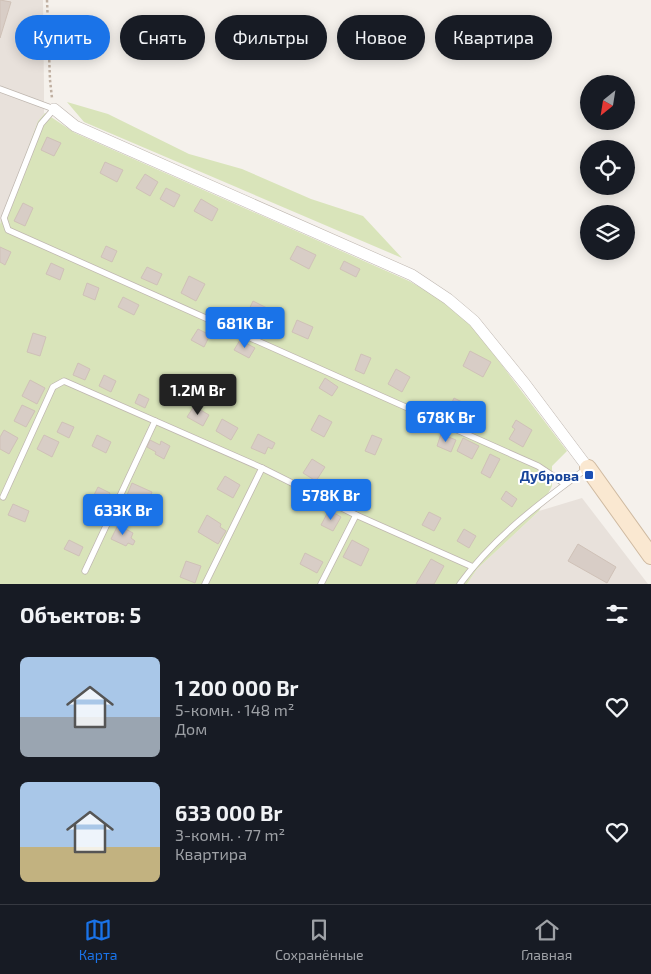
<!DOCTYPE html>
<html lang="ru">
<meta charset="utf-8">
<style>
:root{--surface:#171b24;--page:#20242c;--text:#f1f3f6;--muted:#9ea1a6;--line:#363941;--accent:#1a73e8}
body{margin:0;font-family:"Exo 2",sans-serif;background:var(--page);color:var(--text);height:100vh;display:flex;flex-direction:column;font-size:19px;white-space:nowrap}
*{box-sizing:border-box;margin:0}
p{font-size:16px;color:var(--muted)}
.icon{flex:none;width:28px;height:28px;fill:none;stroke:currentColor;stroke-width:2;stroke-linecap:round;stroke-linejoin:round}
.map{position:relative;height:584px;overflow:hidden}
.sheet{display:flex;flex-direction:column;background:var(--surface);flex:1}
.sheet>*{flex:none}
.guide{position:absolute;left:15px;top:15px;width:621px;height:45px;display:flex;gap:10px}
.needle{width:32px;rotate:210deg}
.controls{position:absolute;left:580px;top:75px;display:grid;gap:10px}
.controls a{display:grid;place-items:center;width:55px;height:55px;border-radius:50%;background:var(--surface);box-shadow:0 2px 12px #0003;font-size:25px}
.price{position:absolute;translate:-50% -42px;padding:0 11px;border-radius:5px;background:var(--accent);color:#fff;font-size:16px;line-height:32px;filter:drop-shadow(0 1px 2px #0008)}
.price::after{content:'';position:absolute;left:50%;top:30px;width:15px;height:11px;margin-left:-8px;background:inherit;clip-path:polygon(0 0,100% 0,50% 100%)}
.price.active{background:#222;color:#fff}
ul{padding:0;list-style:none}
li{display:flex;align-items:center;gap:15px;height:125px;padding:0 20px}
li span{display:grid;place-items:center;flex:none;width:140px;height:100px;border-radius:8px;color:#555}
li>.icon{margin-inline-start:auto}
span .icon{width:60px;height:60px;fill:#fffc;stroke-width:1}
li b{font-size:21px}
h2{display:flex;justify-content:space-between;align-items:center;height:60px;padding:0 20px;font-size:21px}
.chip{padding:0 18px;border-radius:22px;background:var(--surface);box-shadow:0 2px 12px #0003;font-size:18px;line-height:45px}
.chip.active{background:var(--accent);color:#fff}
.tab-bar{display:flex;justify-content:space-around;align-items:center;height:70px;border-top:1px solid var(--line);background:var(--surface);font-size:14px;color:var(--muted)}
.tab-bar a{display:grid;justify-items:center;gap:2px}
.tab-bar .active{color:var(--accent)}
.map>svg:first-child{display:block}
.residential{fill:#e8e1db}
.green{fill:#d9e4ba}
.building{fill:#d8cdc6;stroke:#cfc1b7}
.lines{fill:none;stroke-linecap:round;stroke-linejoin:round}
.lane-casing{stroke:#bfb7b0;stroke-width:7}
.street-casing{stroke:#bfb7b0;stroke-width:12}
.secondary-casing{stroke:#cfbaa1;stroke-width:18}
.path{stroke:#c0b0a2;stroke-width:2.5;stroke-dasharray:2.5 2.5;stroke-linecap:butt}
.lane{stroke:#fff;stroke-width:5.5}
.street{stroke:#fff;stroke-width:11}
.secondary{stroke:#fae8d1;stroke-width:16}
.transit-dot{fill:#1a4fb4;stroke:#fff;stroke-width:2}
.labels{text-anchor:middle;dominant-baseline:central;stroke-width:4;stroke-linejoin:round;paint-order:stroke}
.transit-label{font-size:14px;font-weight:bold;fill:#164399;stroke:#fff;text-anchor:end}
</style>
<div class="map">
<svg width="651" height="584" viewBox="0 0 651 584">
<rect width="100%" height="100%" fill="#f5f1ec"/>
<g class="residential">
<polygon points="0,0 43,0 44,90 44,114 38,121 0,224"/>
<polygon points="582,498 648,584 467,584 477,569 539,511"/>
</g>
<g class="green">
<polygon points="67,102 108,114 189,154 242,169 311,199 363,216 402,258 84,122"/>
<polygon points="45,113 75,133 409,281 444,301 470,323 567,451 552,466 552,486 539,511 477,569 467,584 0,584 0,224 38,121"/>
</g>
<g class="building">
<polygon points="0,0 11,2 0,38"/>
<polygon points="47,137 61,143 54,156 41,150"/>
<polygon points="105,162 123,170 117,182 100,173"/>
<polygon points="145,174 158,182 150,196 136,188"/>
<polygon points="166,188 180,195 174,207 160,199"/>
<polygon points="201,199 218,209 212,221 194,211"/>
<polygon points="23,203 33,208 25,226 14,221"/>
<polygon points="106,246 117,251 112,262 101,257"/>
<polygon points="297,246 316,255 309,269 290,259"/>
<polygon points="0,247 11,252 5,265 0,262"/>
<polygon points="344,261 360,269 356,277 340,269"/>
<polygon points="51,263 64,269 60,280 46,274"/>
<polygon points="147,267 162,274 157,285 141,278"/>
<polygon points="189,276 205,284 196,301 181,293"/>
<polygon points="87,283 99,288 95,300 83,295"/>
<polygon points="123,297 139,305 134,315 118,307"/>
<polygon points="253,301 267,308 265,313 262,312 258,322 246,316"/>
<polygon points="297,320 313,327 308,339 292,332"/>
<polygon points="198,329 210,335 204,347 191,340"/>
<polygon points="33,333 46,337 40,356 27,352"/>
<polygon points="240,340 255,348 249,358 234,350"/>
<polygon points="470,351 491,362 483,377 463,366"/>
<polygon points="361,354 371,358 364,374 355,370"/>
<polygon points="78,363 90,369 85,380 73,375"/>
<polygon points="396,369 410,377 402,392 388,384"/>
<polygon points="104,375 116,381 111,392 99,386"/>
<polygon points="325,378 338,387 332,396 319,388"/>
<polygon points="30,380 45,388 37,404 22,396"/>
<polygon points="139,394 149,399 145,408 135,403"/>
<polygon points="454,398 468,405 466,409 464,408 459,417 448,411"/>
<polygon points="22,405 35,411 26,427 14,421"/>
<polygon points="194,406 209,415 203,426 187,417"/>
<polygon points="319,415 332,422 324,437 311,430"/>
<polygon points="222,419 238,428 231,440 216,431"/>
<polygon points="516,420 532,430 523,447 509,439 515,429 512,427"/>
<polygon points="62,422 74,427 69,438 57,432"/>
<polygon points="4,430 18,438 9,454 0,449 0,437"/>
<polygon points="258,434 275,443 272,449 268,447 265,454 251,448"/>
<polygon points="441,434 456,440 451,452 437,446"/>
<polygon points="44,435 59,442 52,457 37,449"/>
<polygon points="97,435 111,442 106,453 92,446"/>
<polygon points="372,435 382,439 375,455 365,451"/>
<polygon points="463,438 479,446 472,459 457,451"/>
<polygon points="150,440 160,445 161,441 170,446 164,459 155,454 156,452 147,447"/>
<polygon points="490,454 500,459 490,478 481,473"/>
<polygon points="312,459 325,467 316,481 303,473"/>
<polygon points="225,476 240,485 233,498 217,489"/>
<polygon points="132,483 152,492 145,508 125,500"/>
<polygon points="98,487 110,493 106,503 93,497"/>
<polygon points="506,491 517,499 512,507 501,499"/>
<polygon points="13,504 29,511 25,522 8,515"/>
<polygon points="329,510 341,517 333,531 321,525"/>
<polygon points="429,512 441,518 434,531 422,525"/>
<polygon points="207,515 221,524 220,527 226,531 218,544 198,532"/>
<polygon points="118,525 133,533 131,538 135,541 133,545 128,543 126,546 111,539"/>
<polygon points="464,529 476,536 469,548 457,541"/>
<polygon points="69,540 83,547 79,556 64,549"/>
<polygon points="352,540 369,549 361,566 343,557"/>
<polygon points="578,544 616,567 607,583 568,561"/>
<polygon points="305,553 323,562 317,573 300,564"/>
<polygon points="431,559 444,566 434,584 416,584"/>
<polygon points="186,561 201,566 195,583 180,577"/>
</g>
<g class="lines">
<g class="lane-casing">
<g id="lane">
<polyline points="0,89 54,109 41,124 4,218 8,230 538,466 565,484"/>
<polyline points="3,497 53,387 64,381 262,468 356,515 473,567"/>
<polyline points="85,571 155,421"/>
<polyline points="205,584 262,468"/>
<polyline points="321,584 356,515"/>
<path d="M460,584C493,538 541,502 586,469"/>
</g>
</g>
<g class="street-casing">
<polyline id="street" points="54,109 75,126 412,275 448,299 474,321 525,384 588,468"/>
</g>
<g class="secondary-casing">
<polyline id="secondary" points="588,468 651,556"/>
</g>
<polyline class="path" points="47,0 50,80 52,98"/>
<use href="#lane" class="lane"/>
<use href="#street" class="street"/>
<use href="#secondary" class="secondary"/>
</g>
<rect class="transit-dot" x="584" y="470" width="10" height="10" rx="2.5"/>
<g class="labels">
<g class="transit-label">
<text x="579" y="475">Дуброва</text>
</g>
</g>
</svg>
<div class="controls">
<a><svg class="needle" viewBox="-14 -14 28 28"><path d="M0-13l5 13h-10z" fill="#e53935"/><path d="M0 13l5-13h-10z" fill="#9ea1a6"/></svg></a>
<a><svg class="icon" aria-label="locate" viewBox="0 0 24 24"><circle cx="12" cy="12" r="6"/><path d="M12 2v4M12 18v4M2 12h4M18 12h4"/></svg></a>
<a><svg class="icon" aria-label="layers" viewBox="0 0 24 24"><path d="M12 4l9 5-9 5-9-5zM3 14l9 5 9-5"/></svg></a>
</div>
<b class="price" style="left:245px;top:349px">681K Br</b>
<b class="price active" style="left:198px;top:416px">1.2M Br</b>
<b class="price" style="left:446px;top:443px">678K Br</b>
<b class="price" style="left:331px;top:521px">578K Br</b>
<b class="price" style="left:123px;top:536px">633K Br</b>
<div class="guide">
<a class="chip active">Купить</a>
<a class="chip">Снять</a>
<a class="chip">Фильтры</a>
<a class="chip">Новое</a>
<a class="chip">Квартира</a>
</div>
</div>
<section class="sheet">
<h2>Объектов: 5<svg class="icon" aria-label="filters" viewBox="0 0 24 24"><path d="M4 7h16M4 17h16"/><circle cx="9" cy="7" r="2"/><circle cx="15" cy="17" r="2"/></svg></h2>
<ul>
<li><span style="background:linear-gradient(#a9c7e8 60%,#9aa5b1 0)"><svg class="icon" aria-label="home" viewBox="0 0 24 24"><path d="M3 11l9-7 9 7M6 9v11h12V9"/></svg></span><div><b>1 200 000 Br</b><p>5-комн. · 148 m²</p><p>Дом</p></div><svg class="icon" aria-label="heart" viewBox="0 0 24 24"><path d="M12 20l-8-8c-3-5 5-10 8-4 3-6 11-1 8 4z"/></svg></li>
<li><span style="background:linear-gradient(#a9c7e8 65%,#c2b280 0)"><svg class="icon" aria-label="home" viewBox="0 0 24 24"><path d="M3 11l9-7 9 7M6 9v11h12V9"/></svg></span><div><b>633 000 Br</b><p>3-комн. · 77 m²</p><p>Квартира</p></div><svg class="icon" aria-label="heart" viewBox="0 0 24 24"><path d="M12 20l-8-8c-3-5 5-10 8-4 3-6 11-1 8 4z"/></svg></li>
</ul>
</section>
<nav class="tab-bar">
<a class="active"><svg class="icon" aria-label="map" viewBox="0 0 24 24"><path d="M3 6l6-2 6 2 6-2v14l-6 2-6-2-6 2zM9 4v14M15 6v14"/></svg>Карта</a>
<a><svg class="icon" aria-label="saved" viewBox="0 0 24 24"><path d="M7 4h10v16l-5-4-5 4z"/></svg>Сохранённые</a>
<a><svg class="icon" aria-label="home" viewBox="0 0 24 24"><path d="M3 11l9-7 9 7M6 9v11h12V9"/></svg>Главная</a>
</nav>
